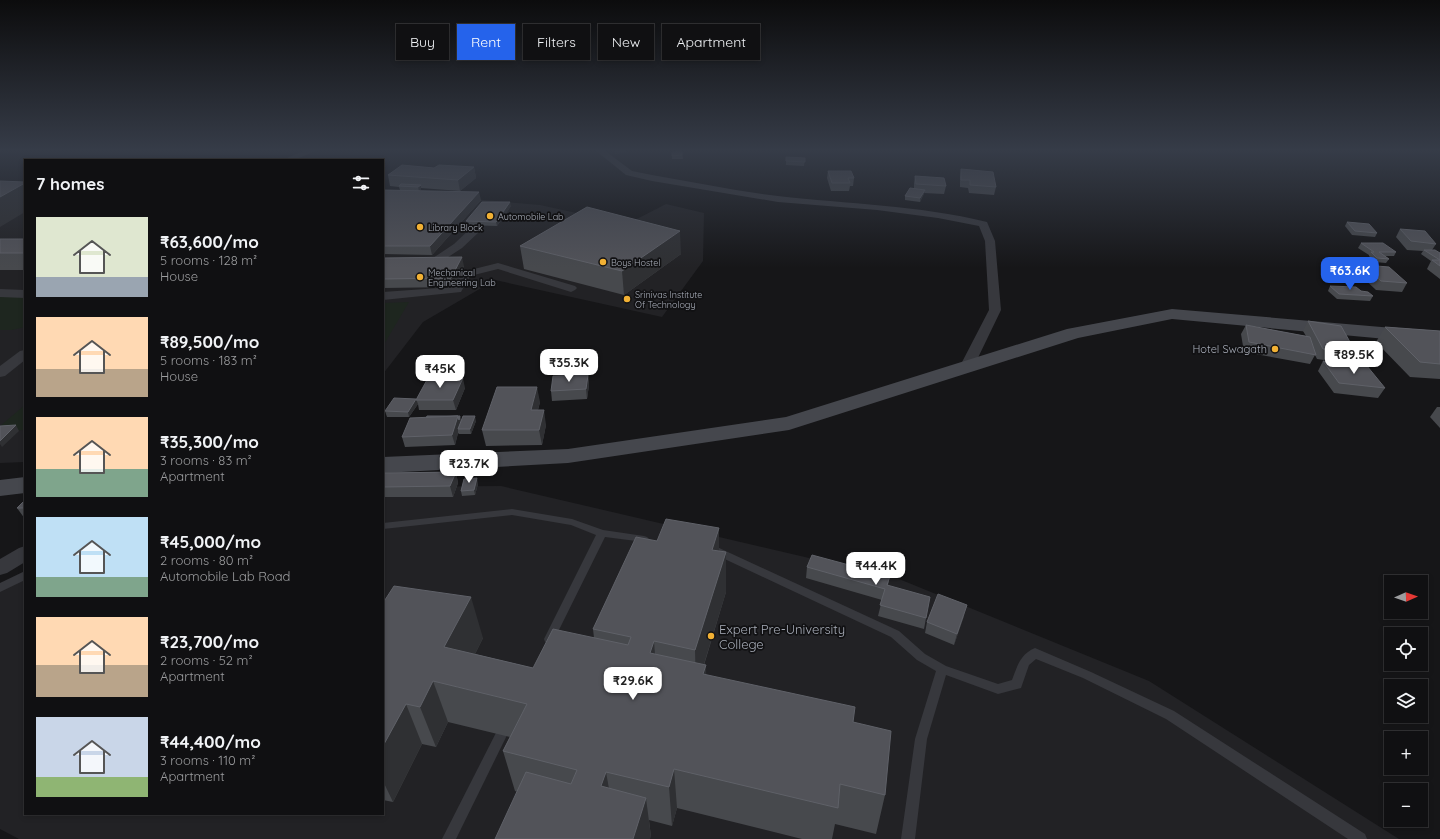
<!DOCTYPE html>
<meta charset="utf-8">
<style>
:root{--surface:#101012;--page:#19191b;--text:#f1f3f6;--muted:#9c9d9f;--line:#303032;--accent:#2563eb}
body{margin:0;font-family:Quicksand,sans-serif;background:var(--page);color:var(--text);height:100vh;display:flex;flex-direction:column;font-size:15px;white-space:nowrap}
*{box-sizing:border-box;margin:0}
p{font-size:13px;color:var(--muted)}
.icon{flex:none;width:22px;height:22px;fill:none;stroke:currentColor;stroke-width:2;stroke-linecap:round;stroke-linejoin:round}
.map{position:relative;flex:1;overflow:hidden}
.side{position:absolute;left:24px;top:159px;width:360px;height:656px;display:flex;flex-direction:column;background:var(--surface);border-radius:0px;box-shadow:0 2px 6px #0003,0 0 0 1px var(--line)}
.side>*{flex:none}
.guide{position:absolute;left:396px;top:24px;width:380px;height:36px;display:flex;gap:8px}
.needle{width:26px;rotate:88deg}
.tools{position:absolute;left:1384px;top:575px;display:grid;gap:8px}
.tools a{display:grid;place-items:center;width:44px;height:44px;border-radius:0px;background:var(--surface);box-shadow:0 2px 6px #0003,0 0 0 1px var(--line);font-size:20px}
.price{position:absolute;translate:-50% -34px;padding:0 9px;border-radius:8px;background:#fff;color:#222;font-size:13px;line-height:26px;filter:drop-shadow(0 1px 2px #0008)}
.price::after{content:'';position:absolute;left:50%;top:24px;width:12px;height:9px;margin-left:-6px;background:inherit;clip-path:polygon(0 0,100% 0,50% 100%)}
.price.current{background:var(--accent);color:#fff}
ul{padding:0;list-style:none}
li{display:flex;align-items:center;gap:12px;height:100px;padding:0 12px}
li span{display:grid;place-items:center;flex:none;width:112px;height:80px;border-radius:0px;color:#555}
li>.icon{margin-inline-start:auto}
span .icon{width:48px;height:48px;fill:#fffc;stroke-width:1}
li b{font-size:17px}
h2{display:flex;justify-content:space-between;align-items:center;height:48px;padding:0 12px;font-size:17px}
.tag{padding:0 14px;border-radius:0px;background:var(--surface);box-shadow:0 2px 6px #0003,0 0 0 1px var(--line);font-size:14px;line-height:36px}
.tag.current{background:var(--accent);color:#fff}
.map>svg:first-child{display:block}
.built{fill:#222225}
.green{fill:#1e261f}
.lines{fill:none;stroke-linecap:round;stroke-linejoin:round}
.lane{fill:#37383d;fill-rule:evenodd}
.street{fill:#37383d;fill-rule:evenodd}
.secondary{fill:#45474d;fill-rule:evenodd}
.wall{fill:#47494d}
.shaded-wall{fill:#2f3033}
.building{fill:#525359;stroke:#5f6168}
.poi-dot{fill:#f2b134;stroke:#111113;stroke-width:1.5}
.labels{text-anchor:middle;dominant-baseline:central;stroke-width:3.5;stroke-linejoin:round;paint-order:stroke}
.far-poi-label{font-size:9px;fill:#a8adb8;stroke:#111113;text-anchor:start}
.poi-label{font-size:11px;fill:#a8adb8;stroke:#111113;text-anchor:end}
.near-poi-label{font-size:13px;fill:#a8adb8;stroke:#111113;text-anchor:start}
</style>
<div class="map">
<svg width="1440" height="839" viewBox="0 0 1440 839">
<rect width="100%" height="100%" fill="#161618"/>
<g class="built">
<polygon points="0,190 25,191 25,462 0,463"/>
<polygon points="383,191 540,205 627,224 666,204 704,213 703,261 662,317 495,280 423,322 383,374"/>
<polygon points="501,486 899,579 1149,681 1399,839 19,839 0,829 0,591 25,576 25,814 383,814 383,487"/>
</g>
<g class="green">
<polygon points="0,297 25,297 25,327 12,330 0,330"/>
<polygon points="409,302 383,346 383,303"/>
<polygon points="25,405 25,430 0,431 0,426"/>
</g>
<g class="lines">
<g class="lane">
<polygon points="512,509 572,519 603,530 644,536 647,537 649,539 647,541 644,542 605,537 553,642 549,643 545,642 544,639 596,535 571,525 512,515 383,529 383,523"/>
<path d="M717,547L899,631L925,654L946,666L998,684L1012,680C1017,667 1020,654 1035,648L1091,672L1174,711L1365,834L1367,839H1348L1166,719L1083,678L1036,659L1029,665L1021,688L998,694L946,675L927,739L915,839H901L915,739L936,671L917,660L891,637L714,554L712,551L714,548Z"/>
<polygon points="25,571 25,580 0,592 0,583"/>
<polygon points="506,720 510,721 512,725 456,839 442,839 502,721"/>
</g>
<g class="street">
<polygon points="306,150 318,150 294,160 282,160"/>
<path d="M595,150H604L632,171L652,175C694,182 736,191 778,196C848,204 918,205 987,222L995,241L1001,310L974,366L972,369L967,370L962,369L960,366L989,310L985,241L979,226L938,218L877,210L778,202L652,181L626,175Z"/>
<polygon points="476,226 481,229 480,231 462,248 439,263 383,265 383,259 433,258 454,244 472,227"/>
<polygon points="498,263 575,286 577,288 575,290 571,292 498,269 470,276 461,292 383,300 383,292 453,287 462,272"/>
<polygon points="0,289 25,290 25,298 0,297"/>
<polygon points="25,350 25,360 5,376 0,377 0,366 20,351"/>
<polygon points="25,546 25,562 7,573 0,575 0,559 19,548"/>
</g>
<g class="secondary">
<polygon points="1172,309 1440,332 1440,344 1172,319 1078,338 789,430 568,463 383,473 383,457 568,449 786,417 1067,329"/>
<polygon points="25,477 25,493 0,496 0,480"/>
</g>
</g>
<g class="wall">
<polygon points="682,151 683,159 672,159 672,155"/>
<polygon points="786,157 805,158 804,166 786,165"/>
<polygon points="474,167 476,178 460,191 421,188 421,189 419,191 481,200 432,255 383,254 383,190 413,191 400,190 399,187 390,186 388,175 434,168"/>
<polygon points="961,169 996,187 994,195 969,193 968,188 960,187 960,177"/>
<polygon points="828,171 854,178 853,186 850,186 849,191 831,191 827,178"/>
<polygon points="915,176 946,186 944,194 924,193 920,202 905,200 905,196 914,189 914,183"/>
<polygon points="511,206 497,226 467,225 466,221"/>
<polygon points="1347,222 1377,233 1375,237 1352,235 1345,226"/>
<polygon points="1400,229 1436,244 1432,250 1440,253 1440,279 1427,269 1431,261 1421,254 1423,251 1407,250 1396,237"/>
<rect x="0" y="239" width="25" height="31"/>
<polygon points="1361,243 1396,252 1394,256 1385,256 1389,259 1386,263 1375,262 1369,256 1369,255 1358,248"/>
<polygon points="520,246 681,254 624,295 524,269"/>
<polygon points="383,258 464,266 453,287 383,288"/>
<polygon points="1364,265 1407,283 1402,292 1376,290 1359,274"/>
<polygon points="1323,271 1348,276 1345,281 1329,281 1321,276"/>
<polygon points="1330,286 1361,291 1373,296 1370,301 1337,299 1328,291"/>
<polygon points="1308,321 1350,342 1362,355 1357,365 1385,388 1378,398 1334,393 1318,371 1323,361 1352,364 1317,359 1315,355 1310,364 1244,352 1241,334 1246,325 1306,336 1303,331"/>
<polygon points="1385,327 1440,331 1440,379 1410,377 1376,342"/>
<polygon points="588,375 589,385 587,399 552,401 551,391"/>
<polygon points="465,388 456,410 419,410 418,404 409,417 387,417 385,411 416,399"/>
<polygon points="540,402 538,410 546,425 542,445 486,446 482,430"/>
<polygon points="1437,407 1440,407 1440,428 1430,417"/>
<polygon points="460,416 461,420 476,421 471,434 459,434 458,433 455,445 405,447 402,437"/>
<polygon points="456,472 458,483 453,497 383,497 383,473"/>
<polygon points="478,484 475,495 462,496 461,491"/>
<polygon points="25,500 25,519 17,508"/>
<polygon points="719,528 719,551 726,552 726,592 704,665 706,675 853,722 885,795 876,834 835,824 832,839 802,839 677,808 672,826 649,820 651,837 515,791 503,751 510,737 448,722 436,747 422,744 393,802 383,800 383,603 483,638 475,654 533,668 594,638 593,629 657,541"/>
<polygon points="807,567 890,576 888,585 926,618 924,629 878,616 882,600 806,578"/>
<polygon points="964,616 954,645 925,633 927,622"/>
</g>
<g class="shaded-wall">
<polygon points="626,150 626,153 615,154 614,151"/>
<polygon points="474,167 476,178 460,191 458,180"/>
<polygon points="25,183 25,212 0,227 0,197"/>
<polygon points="421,185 421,189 419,191 418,187"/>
<polygon points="925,190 924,194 920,202 920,198"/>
<polygon points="479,192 481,200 432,255 430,246"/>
<polygon points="510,202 511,206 497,226 496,222"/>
<polygon points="680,231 681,254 624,295 622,271"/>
<polygon points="462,257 464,266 453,287 451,278"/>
<polygon points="588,375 589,385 587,399 586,389"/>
<polygon points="463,378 465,388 456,410 453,400"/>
<polygon points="537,387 540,402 534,425 531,410"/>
<polygon points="416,399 418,404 409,417 408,412"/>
<polygon points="544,410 546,425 542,445 539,430"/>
<polygon points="458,416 460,416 461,421 458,429 458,433 455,445 452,435"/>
<polygon points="475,416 476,421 471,434 470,429"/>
<polygon points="16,425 19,431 2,447 0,444 0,441"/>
<polygon points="456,472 458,483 453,497 450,486"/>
<polygon points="477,478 478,484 475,495 474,490"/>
<polygon points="719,528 719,568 712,550"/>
<polygon points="726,552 726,592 696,690 695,650"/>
<polygon points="471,597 483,638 458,688 444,647"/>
<polygon points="967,605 964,616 954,645 957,634"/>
<polygon points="654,641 657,682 650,653"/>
<polygon points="706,665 707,706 703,674"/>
<polygon points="433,681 448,722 436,747 420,707"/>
<polygon points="406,704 422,744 393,802 383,781 383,746"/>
<polygon points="674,769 677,808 672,826 669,787"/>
<polygon points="606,772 613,811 601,786"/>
<polygon points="646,798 651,837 650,839 633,839"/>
</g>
<g class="building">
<polygon points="682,151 682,155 672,156 672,152"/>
<polygon points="786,157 805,158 805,162 786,161"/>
<polygon points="402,165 434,168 439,165 474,167 458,180 388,175"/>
<polygon points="961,169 993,172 996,187 970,185 970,180 961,180"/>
<polygon points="828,171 851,171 854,178 848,178 850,183 832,183"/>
<polygon points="915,176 944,178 946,186 916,184"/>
<polygon points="0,181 25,182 25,183 0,197"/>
<polygon points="401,184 421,185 418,187 399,186"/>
<polygon points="910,188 925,190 920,198 905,196"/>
<polygon points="383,190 479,192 430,246 383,246"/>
<polygon points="482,202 510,202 496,222 466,221"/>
<polygon points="587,207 680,231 622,271 520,246"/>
<polygon points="1347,222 1369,224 1377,233 1355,231"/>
<polygon points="1400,229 1425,231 1436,244 1411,241"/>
<rect x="0" y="239" width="25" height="14"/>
<polygon points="1361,243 1383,243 1396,252 1379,252 1389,259 1377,258 1371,252 1374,252"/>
<polygon points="1424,250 1435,250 1440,253 1440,260"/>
<polygon points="462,257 451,278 383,279 383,258"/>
<polygon points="1432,260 1440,260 1440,266"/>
<polygon points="1364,265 1389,267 1407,283 1381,281"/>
<polygon points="1323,271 1339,271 1348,276 1332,277"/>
<polygon points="1330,286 1356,287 1361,291 1368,292 1373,296 1339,294"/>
<polygon points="1308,321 1341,326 1350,342 1355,342 1362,355 1323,349"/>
<polygon points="1246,325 1310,337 1316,355 1249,342"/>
<polygon points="1385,327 1440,331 1440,364 1420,362"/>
<polygon points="1323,361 1367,366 1385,388 1339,383"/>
<polygon points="588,375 586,389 551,391 553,376"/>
<polygon points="428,378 463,378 453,400 416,400"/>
<polygon points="497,387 537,387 531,410 544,410 539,430 482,430"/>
<polygon points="394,398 416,399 408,412 385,411"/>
<polygon points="427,416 460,416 459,420 458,416 426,418"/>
<polygon points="458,416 452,435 402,437 410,418"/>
<polygon points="463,416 475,416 470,429 458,429"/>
<polygon points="16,425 0,441 0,426"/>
<polygon points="456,472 450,486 383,487 383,473"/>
<polygon points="477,478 474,490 461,491 464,479"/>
<polygon points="25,500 25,508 17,508"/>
<polygon points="666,519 719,528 712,550 726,552 695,650 654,641 650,653 706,665 703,674 855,707 853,722 891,731 885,795 840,784 838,808 674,769 669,787 606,772 601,786 646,798 633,839 495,839 526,772 571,784 577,770 503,751 527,704 433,681 420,707 406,704 383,746 383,603 394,586 471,597 444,647 533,668 553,629 628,645 631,637 593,629 636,537 657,541"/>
<polygon points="812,555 890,576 887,585 930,597 926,618 880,605 885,589 807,567"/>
<polygon points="938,594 967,605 957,634 927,622"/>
</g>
<linearGradient id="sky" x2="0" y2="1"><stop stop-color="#0c0c0d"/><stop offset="0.56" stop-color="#363c48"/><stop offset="1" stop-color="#363c48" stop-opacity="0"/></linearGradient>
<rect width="1440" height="268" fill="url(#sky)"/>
<g class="poi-dot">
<circle cx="490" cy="216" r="4"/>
<circle cx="420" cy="227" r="4"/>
<circle cx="603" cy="262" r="4"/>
<circle cx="420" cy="277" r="4"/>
<circle cx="627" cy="299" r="4"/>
<circle cx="1275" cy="349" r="4"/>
<circle cx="711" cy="636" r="4"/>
</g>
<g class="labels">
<g class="far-poi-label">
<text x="498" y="216">Automobile Lab</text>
<text x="428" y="227">Library Block</text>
<text x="611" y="262">Boys Hostel</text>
<text x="428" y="272">Mechanical<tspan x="428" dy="10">Engineering Lab</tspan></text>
<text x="635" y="294">Srinivas Institute<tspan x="635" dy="10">Of Technology</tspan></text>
</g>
<g class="poi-label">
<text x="1267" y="349">Hotel Swagath</text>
</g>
<g class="near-poi-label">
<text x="719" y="629">Expert Pre-University<tspan x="719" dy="15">College</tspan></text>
</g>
</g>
</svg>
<div class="tools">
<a><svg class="needle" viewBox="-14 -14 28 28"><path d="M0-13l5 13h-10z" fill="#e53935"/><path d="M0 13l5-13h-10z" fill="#9c9d9f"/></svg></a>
<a><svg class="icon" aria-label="locate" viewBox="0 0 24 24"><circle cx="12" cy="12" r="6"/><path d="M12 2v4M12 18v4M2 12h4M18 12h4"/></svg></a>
<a><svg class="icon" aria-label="layers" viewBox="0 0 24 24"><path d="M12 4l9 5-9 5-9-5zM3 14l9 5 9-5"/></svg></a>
<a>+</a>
<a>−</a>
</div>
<b class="price current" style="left:1350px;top:291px">₹63.6K</b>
<b class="price" style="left:1354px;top:375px">₹89.5K</b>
<b class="price" style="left:569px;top:383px">₹35.3K</b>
<b class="price" style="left:440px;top:389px">₹45K</b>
<b class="price" style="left:469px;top:484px">₹23.7K</b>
<b class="price" style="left:876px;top:586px">₹44.4K</b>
<b class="price" style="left:633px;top:701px">₹29.6K</b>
<div class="guide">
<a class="tag">Buy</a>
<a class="tag current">Rent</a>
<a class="tag">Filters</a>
<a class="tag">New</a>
<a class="tag">Apartment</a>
</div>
<section class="side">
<h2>7 homes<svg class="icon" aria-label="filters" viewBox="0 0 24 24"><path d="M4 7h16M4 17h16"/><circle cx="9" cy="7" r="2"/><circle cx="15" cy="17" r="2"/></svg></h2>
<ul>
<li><span style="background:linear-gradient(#dfe7d0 75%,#9aa5b1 0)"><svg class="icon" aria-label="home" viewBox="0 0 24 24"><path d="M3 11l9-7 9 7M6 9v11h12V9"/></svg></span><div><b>₹63,600/mo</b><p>5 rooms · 128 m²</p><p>House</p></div></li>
<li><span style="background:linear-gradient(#ffd9b3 65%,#b9a48a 0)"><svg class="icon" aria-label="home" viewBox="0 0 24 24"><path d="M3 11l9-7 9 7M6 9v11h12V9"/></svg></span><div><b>₹89,500/mo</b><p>5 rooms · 183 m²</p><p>House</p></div></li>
<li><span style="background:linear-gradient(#ffd9b3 65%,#7fa58c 0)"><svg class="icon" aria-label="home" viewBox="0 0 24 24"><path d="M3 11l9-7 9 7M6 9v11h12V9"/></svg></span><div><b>₹35,300/mo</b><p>3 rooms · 83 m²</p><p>Apartment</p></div></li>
<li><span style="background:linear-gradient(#bfe0f5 75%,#7fa58c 0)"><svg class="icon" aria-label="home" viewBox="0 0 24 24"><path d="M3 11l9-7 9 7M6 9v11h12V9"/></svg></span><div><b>₹45,000/mo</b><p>2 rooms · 80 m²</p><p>Automobile Lab Road</p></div></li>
<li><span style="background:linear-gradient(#ffd9b3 60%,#b9a48a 0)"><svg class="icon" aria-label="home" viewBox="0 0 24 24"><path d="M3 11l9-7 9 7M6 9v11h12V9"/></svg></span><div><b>₹23,700/mo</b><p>2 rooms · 52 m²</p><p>Apartment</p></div></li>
<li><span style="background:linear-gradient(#c9d6e8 75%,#8fb573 0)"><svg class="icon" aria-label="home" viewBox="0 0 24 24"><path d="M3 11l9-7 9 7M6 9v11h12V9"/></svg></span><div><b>₹44,400/mo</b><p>3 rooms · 110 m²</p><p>Apartment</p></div></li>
</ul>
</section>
</div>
